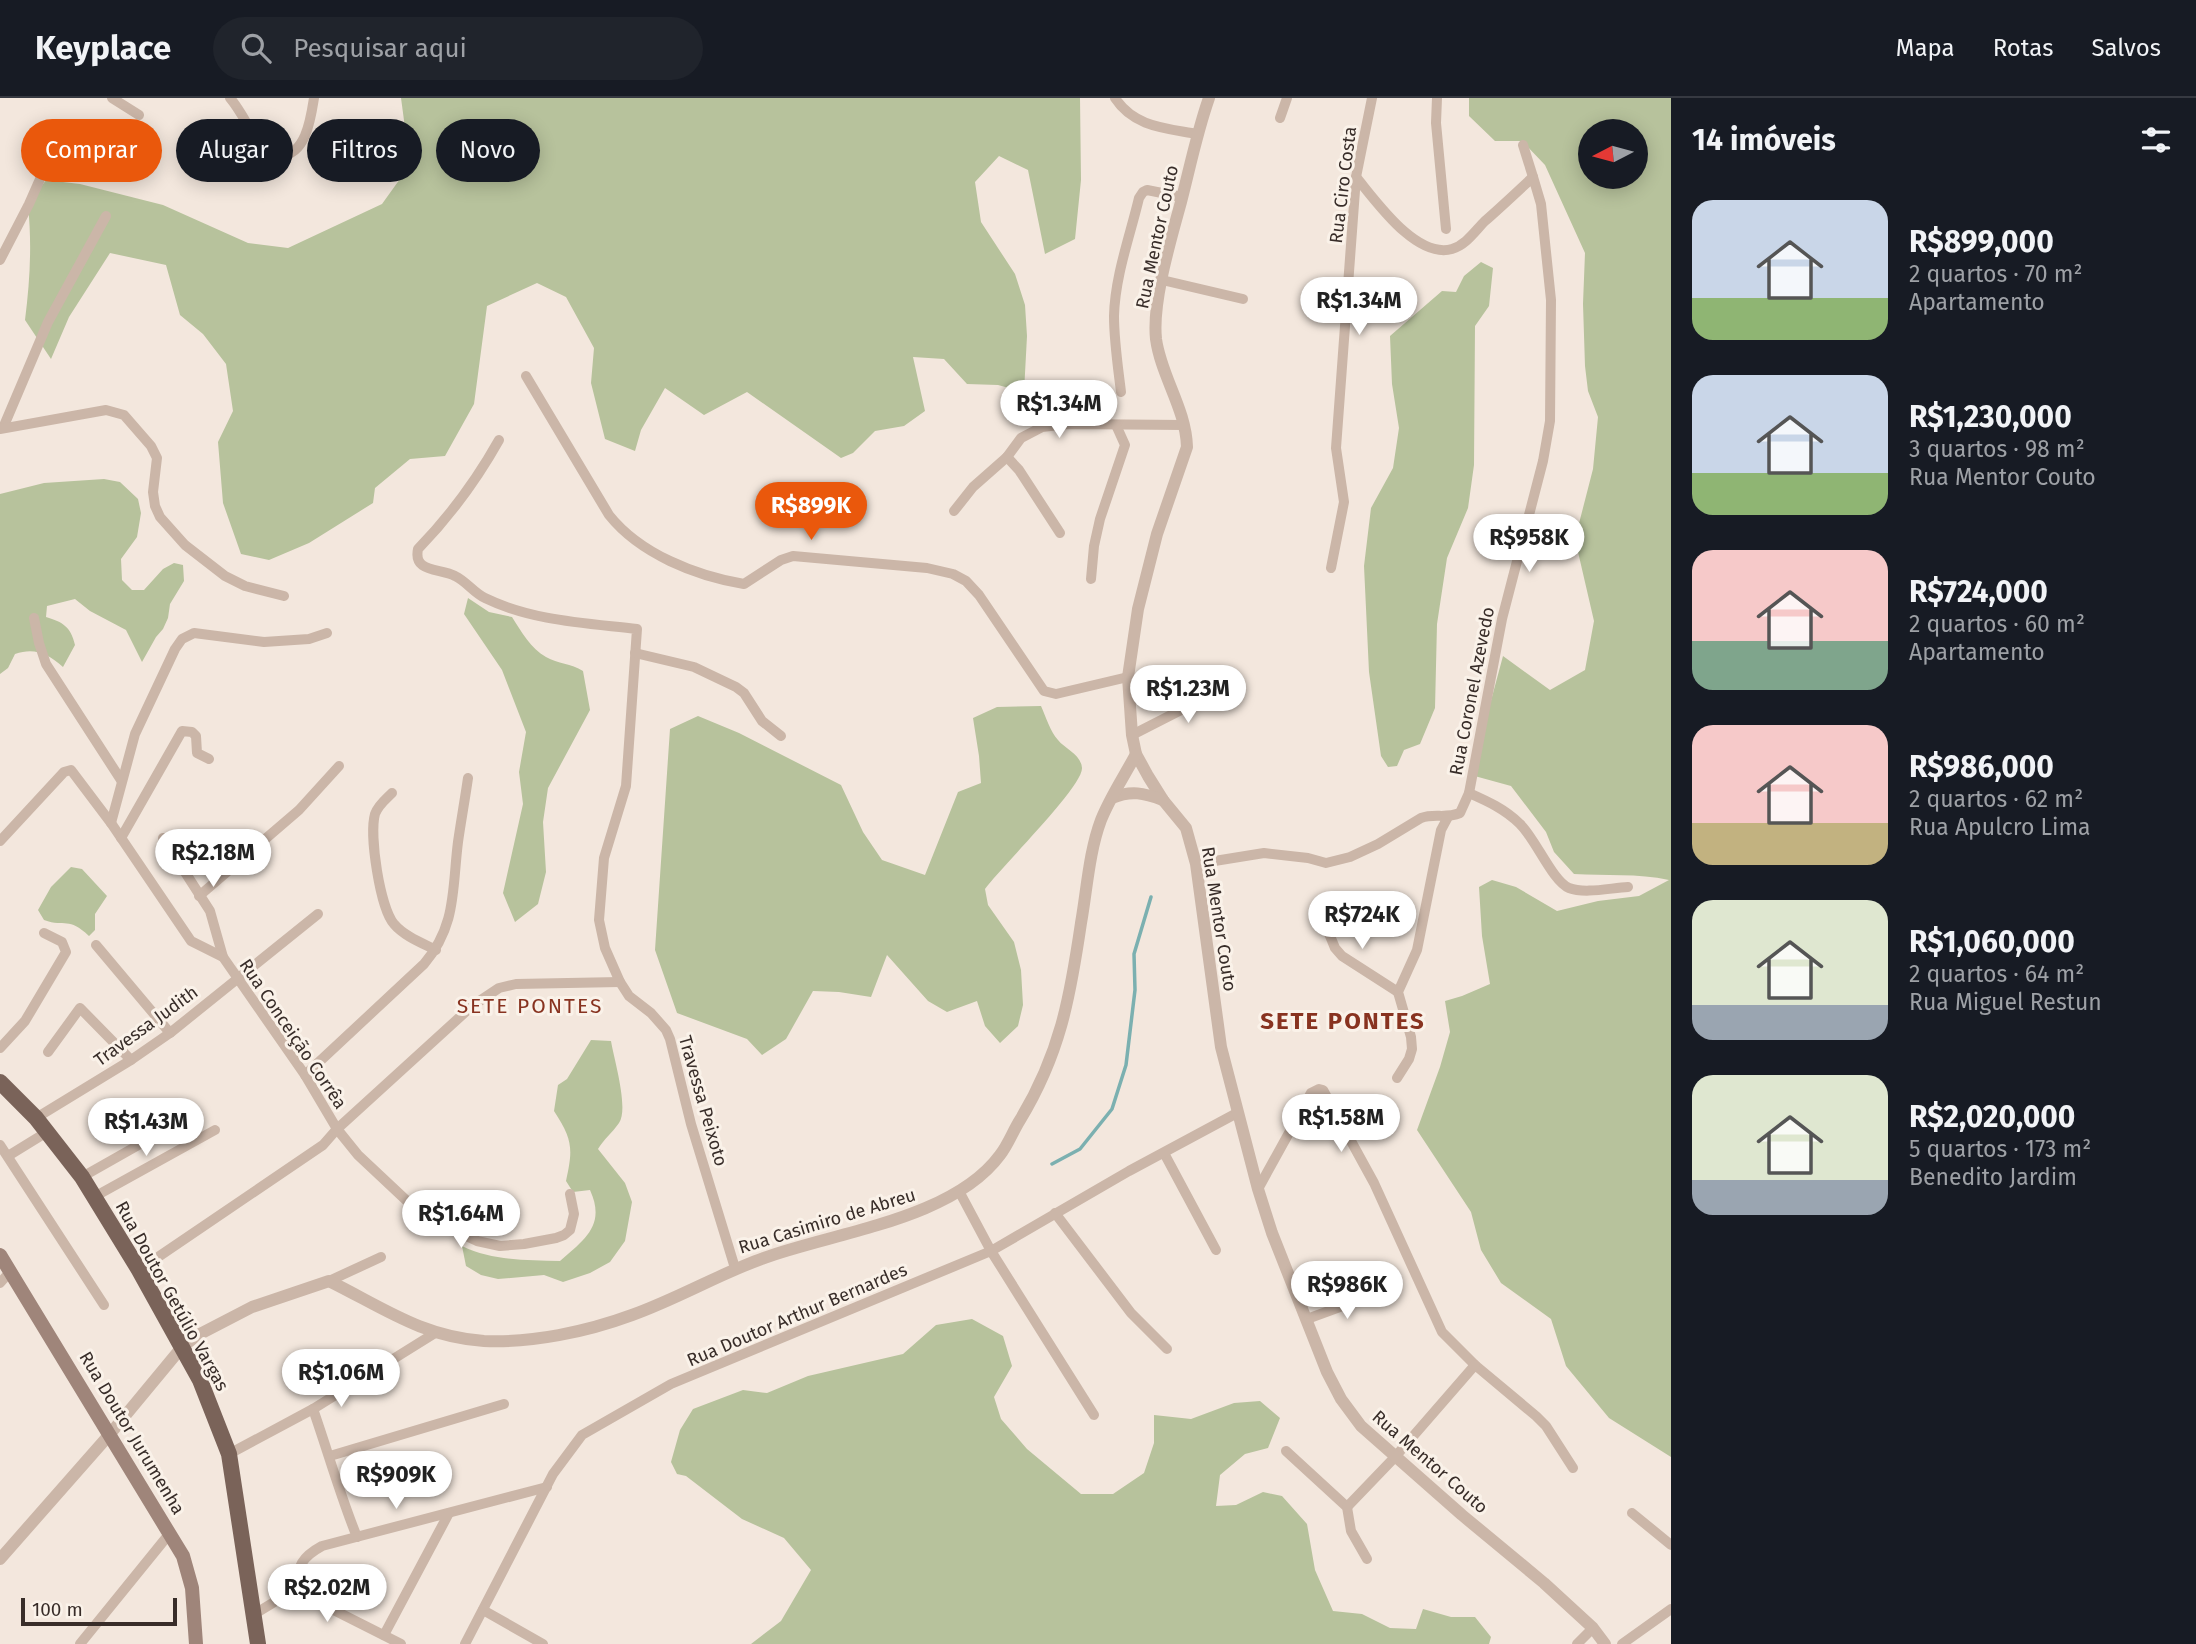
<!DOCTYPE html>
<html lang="pt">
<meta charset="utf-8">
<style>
:root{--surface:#171b24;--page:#20242c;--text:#f1f3f6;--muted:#9ea1a6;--line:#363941;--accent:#ea580c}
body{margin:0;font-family:"Fira Sans",sans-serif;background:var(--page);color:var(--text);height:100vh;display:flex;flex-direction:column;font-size:26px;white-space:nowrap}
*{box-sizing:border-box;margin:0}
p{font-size:23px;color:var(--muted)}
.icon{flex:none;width:38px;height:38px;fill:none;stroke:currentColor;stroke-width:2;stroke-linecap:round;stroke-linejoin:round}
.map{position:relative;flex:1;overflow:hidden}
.details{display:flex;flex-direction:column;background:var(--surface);width:525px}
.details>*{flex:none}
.top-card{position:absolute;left:21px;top:21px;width:665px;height:63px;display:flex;gap:14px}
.needle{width:46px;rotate:264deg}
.fabs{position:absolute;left:1578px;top:21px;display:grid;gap:14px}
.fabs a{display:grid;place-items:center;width:70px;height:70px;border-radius:50%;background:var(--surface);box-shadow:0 4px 18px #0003;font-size:35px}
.scale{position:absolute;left:21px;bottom:18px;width:156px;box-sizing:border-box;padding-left:7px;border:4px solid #382d29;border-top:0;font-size:19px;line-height:24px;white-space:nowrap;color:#382d29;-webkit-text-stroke:5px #faf2e9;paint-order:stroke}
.price{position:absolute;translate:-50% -60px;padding:0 16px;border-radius:24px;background:#fff;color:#222;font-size:23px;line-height:46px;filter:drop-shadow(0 2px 4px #0008)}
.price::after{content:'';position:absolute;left:50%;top:42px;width:21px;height:16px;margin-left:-10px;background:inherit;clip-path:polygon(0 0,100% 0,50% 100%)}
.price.active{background:var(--accent);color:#fff}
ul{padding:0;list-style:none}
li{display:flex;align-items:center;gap:21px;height:175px;padding:0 21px}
li span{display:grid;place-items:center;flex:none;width:196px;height:140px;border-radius:21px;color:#555}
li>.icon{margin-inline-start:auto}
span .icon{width:84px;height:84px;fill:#fffc;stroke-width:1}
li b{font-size:30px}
h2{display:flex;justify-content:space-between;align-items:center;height:84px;padding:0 21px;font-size:30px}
.tag{padding:0 24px;border-radius:32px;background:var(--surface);box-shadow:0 4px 18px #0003;font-size:24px;line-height:63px}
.tag.active{background:var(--accent);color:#fff}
header{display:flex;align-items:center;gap:42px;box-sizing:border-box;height:98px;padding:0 35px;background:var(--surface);border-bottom:2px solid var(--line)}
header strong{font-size:33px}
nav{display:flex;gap:38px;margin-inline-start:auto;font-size:24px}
.search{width:490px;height:63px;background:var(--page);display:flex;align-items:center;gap:18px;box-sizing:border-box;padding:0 24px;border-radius:38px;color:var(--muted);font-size:26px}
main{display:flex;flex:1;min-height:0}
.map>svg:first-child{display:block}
.green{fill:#b7c29c;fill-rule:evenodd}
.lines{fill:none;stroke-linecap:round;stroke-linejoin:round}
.stream{stroke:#7bb0b0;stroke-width:3.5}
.minor{stroke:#cbb6a8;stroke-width:10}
.tertiary{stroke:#cbb6a8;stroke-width:12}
.secondary{stroke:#9f857a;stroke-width:14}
.primary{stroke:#7a6359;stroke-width:16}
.labels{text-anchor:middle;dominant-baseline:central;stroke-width:6;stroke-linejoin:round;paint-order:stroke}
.street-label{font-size:18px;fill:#382d29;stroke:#faf2e9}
.quarter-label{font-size:21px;letter-spacing:2px;fill:#883320;stroke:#faf2e9}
.district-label{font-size:24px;font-weight:bold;letter-spacing:2px;fill:#883320;stroke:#faf2e9}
</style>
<header>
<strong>Keyplace</strong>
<div class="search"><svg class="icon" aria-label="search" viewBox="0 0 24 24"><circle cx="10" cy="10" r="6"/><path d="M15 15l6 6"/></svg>Pesquisar aqui</div>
<nav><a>Mapa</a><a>Rotas</a><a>Salvos</a></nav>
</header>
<main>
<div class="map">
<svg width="1671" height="1546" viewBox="0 0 1671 1546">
<rect width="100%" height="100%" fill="#f3e7dd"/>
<g class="green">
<path d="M401,0H1080L1081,82L1075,141L1045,156L1028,72L999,58L975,84L981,124L1015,176L1025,207L1027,238L1024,294L998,287L967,286L944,261L913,259L925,313L904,328L875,333L853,355L841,360L747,294L704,317L665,290L641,332L635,353L605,341L591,285L594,250L566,199L537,185L487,208L474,306L445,358L410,361L375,390L373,405L309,445L269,462L241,456L223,405L218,344L233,313L226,266L203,236L180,217L166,167L110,155L69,219L51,261L25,222C30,183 32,146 28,107L46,82L80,86L163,107L248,145L288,150L382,106L410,67Z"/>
<path d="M1469,0H1671V1359L1609,1320L1566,1268L1551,1221L1501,1185L1481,1152L1471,1114L1417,1032L1440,969L1450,934L1445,903L1462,898L1490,886L1482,838L1479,789L1492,782L1516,789L1557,813L1598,803L1639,798L1669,782C1638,775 1605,778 1574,776L1554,754L1546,734L1511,688L1471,677L1503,558L1550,592L1585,572L1594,523L1575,441L1593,371L1598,319L1588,293L1585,268L1583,206L1585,155L1545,67L1522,43H1495L1469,18ZM1591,33H1636V79H1591Z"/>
<polygon points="1481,164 1493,170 1489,208 1475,228 1474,367 1468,410 1447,460 1437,526 1435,610 1420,646 1404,652 1397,668 1388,669 1381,658 1369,574 1364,468 1371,410 1393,370 1399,330 1392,286 1390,238 1442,193 1456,194 1464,178"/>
<path d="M104,381L120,384L138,401L141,415L137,439L121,461L122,482L132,492H144L163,471L174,465L183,467L184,483L170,506L168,520L163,531L156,539L142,564L126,532L90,513L75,501L47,508L46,519C63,524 71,529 75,547L63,569C48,556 35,549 15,556L8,570L0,576V396L44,385Z"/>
<path d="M468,500L489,514L512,519C521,533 531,551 546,559C558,566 571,565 583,573L590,612L548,690L543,724L546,774L538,806L515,824L503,795L523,706L519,674L526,634L502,572L464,516Z"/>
<path d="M1041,608C1046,619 1050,633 1058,642C1065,651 1081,656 1082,670C1083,689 1000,770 985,791L988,807L1014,844L1021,872L1023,907L1018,928L1000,945L985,928L977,903L947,914L928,903L887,857L871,899L839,894L813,893L786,941L762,957L747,941L677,915L655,852L670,631L698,618L739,635L841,687L863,734L882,762L925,777L958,694L981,685L979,658L973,620L997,609Z"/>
<path d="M71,769L82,771L107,798L95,816V832L89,838C68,818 66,830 44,822L38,812L51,789Z"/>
<path d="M591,942L611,943C614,961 629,1011 619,1025C612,1035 604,1041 598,1051L625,1085L632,1104L625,1143L610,1164L590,1175L563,1184L544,1177L498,1181L481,1177L466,1168L462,1148C493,1163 526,1162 560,1163C585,1141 606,1127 590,1092L573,1094L566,1083C573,1051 573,1042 554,1013L558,987L567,981Z"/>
<polygon points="972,1221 1003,1238 1012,1268 994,1299 1001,1321 1027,1351 1081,1396 1113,1396 1144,1375 1154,1345 1154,1317 1191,1321 1234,1305 1260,1303 1280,1320 1268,1350 1245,1356 1220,1377 1216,1408 1236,1407 1263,1394 1282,1398 1307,1426 1315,1472 1333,1513 1362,1516 1390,1530 1416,1531 1423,1511 1451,1519 1475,1519 1491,1539 1489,1546 751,1546 781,1523 811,1472 784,1440 742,1421 686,1378 677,1376 671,1364 680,1332 693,1311 743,1292 767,1295 808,1278 903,1256 936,1227"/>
</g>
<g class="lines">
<polyline class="stream" points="1052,1066 1080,1051 1112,1011 1126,967 1135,892 1134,856 1151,799"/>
<g class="minor">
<polyline points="112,0 139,17"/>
<path d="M230,0C243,15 251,37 265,51C269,55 275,57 280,57C306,58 311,19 314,0"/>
<path d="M1115,0C1134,29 1165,30 1197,36"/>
<polyline points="1437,0 1436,25 1446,131"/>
<polyline points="1280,20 1287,0"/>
<polyline points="1523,47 1533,79"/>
<polyline points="0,162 29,106 59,38"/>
<polyline points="1162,182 1243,201"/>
<path d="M526,278L609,417C640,456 696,478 744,486L781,462L793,458L927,470L953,476L966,483L979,497L1044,593L1056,596L1128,579"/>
<path d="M1121,294C1118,269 1114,243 1114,218C1115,178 1130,138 1139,100L1143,94L1147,92L1182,99"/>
<polyline points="3,330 48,224 106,118"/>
<polyline points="0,331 106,312 124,317 151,348 157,360 153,394 155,408 160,419 185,447 225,478 245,488 284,498"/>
<path d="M499,342C476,383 451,417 418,451C413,475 440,470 455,478C466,483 474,495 485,500C532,523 586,525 637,531L626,688L604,760L599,822L605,850L620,884L629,898L651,915L666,932L670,941L691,1026L735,1170"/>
<polyline points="1007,359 1019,372 1060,435"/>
<polyline points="954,413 973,389 1007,359 1021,340 1042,329 1068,326 1184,327"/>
<polyline points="1331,470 1344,404 1336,350 1356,79 1372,0"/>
<polyline points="1091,481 1094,448 1100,421 1125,347 1116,327"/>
<polyline points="34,520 39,545 46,566 121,682"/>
<polyline points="635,555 694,569 736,589 744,595 762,623 781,638"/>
<polyline points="1132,637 1228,588"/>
<path d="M392,695C386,701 378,707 375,716C369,737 380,810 394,826C404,838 422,845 436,852"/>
<path d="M1469,695C1487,703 1505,711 1520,726C1535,740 1553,784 1569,790C1585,796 1610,790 1628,789"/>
<polyline points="111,725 135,636 175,551 182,541 194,535 264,544 309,541 327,535"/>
<polyline points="121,740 182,633 192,634 196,638 197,655 209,661"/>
<polyline points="163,740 210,813 223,859"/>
<polyline points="0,743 64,674 71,672 111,725 191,843 223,859 305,977 337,1031 358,1057 423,1118 477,1143 500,1148 524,1146 556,1140 564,1137 570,1132 574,1116 570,1096"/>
<path d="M1196,766L1264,755L1308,760L1326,765L1350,759L1378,746L1421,720C1435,715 1445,721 1460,715L1469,695L1502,521L1543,363L1550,323L1551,202L1541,106L1533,79C1517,94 1501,109 1485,123C1475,133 1466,147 1452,151C1416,161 1376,103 1356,79"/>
<polyline points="199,798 299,712 339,668"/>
<polyline points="1321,816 1335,850 1342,858 1398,894"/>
<polyline points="96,847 170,935"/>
<polyline points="0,950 25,923 66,854 62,844 44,835"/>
<polyline points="48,954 80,910 131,962"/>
<path d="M305,977L424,866C457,827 452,791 458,744C461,723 465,701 468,680"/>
<polyline points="1397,980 1409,961 1412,951 1411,939 1398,894 1417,852 1441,732 1448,719"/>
<polyline points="36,1020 131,962 170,935 318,816"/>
<polyline points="0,1047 104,1207"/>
<polyline points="1164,1055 1216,1152"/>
<polyline points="8,1058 47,1034"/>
<polyline points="82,1079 195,1015"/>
<polyline points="1258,1091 1311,995 1319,991 1323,992 1374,1085 1442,1234 1475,1267 1536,1318 1546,1328 1573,1370"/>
<polyline points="959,1093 991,1153 1094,1317"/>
<polyline points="94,1099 215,1032"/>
<polyline points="1055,1115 1131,1215 1167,1251"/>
<polyline points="139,1172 323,1047 337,1031 472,908 499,890 516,886 620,884"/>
<polyline points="329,1183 381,1159"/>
<polyline points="0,1185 10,1174"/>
<polyline points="1307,1221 1378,1195"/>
<path d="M313,1311C328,1354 340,1397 357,1439"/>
<polyline points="1286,1353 1347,1409 1351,1433 1367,1461"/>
<polyline points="229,1356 313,1311 435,1235"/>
<polyline points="330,1358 504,1306"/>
<polyline points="1347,1409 1395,1359 1475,1267"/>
<polyline points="1632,1415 1671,1447"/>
<path d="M294,1492C299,1468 300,1460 322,1448L547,1389"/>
<polyline points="483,1512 543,1546"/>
<polyline points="253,1517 294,1492 401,1546"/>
<polyline points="384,1537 449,1415"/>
<polyline points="80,1546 170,1435"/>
<polyline points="465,1546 553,1376 582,1337 671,1286 991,1153 1129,1073 1237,1015"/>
<polyline points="1577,1546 1593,1530"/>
<polyline points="1622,1546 1671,1511"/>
</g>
<g class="tertiary">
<path d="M1209,0C1197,34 1190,69 1181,104C1171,141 1152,203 1156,241C1161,278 1186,311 1187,349L1157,436L1138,511L1128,579L1132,637L1136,656L1148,678L1163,702L1186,730L1196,766L1221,949L1258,1091L1272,1135L1327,1274L1341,1301L1361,1328L1462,1417L1544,1485L1593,1530L1605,1546"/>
<path d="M1112,700C1131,692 1144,695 1163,702"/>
<path d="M0,1461L110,1336L182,1249L198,1237L252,1209L329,1183C382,1209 422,1239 484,1243C532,1245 586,1234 632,1217C677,1201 719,1176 764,1160C836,1134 953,1121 1000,1057C1008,1047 1013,1033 1020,1022C1060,956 1070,900 1081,825C1087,791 1089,754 1101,722C1110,699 1125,677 1136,656"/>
</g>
<polyline class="secondary" points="0,1157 183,1458 192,1490 196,1546"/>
<polyline class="primary" points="0,984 36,1020 82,1079 139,1172 200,1282 229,1356 258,1546"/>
</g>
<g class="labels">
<g class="street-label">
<text transform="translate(1343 87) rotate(-83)">Rua Ciro Costa</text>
<text transform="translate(1157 139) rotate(-78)">Rua Mentor Couto</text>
<text transform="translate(1472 593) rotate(-79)">Rua Coronel Azevedo</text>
<text transform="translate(1219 821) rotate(81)">Rua Mentor Couto</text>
<text transform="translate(146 928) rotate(-36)">Travessa Judith</text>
<text transform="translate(293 936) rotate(56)">Rua Conceição Corrêa</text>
<text transform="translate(703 1003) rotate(74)">Travessa Peixoto</text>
<text transform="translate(827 1123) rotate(-17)">Rua Casimiro de Abreu</text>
<text transform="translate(172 1198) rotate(61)">Rua Doutor Getúlio Vargas</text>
<text transform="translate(797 1217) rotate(-23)">Rua Doutor Arthur Bernardes</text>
<text transform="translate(132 1335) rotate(59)">Rua Doutor Jurumenha</text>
<text transform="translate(1430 1364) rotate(41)">Rua Mentor Couto</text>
</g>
<g class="quarter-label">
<text x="530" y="908">SETE PONTES</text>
</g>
<g class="district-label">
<text x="1343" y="923">SETE PONTES</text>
</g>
</g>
</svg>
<div class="fabs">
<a><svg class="needle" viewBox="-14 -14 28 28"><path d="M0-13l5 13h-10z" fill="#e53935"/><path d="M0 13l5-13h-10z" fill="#9ea1a6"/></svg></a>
</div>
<div class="scale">100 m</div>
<b class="price" style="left:1359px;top:239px">R$1.34M</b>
<b class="price" style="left:1059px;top:342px">R$1.34M</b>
<b class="price active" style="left:811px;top:444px">R$899K</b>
<b class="price" style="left:1529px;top:476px">R$958K</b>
<b class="price" style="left:1188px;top:627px">R$1.23M</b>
<b class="price" style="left:213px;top:791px">R$2.18M</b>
<b class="price" style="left:1362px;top:853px">R$724K</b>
<b class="price" style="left:1341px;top:1056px">R$1.58M</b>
<b class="price" style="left:146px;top:1060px">R$1.43M</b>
<b class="price" style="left:461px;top:1152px">R$1.64M</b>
<b class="price" style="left:1347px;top:1223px">R$986K</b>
<b class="price" style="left:341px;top:1311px">R$1.06M</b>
<b class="price" style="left:396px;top:1413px">R$909K</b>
<b class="price" style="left:327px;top:1526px">R$2.02M</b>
<div class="top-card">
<a class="tag active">Comprar</a>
<a class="tag">Alugar</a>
<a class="tag">Filtros</a>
<a class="tag">Novo</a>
</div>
</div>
<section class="details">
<h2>14 imóveis<svg class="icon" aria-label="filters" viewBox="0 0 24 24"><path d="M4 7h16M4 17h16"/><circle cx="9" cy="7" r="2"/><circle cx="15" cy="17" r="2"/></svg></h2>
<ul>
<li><span style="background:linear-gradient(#c9d6e8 70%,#8fb573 0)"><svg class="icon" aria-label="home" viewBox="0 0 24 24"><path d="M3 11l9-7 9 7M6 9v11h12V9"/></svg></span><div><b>R$899,000</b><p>2 quartos · 70 m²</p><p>Apartamento</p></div></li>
<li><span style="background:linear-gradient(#c9d6e8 70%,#8fb573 0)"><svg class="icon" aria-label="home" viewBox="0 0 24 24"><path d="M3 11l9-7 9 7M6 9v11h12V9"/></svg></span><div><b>R$1,230,000</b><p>3 quartos · 98 m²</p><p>Rua Mentor Couto</p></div></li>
<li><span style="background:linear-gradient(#f6c9c9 65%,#7fa58c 0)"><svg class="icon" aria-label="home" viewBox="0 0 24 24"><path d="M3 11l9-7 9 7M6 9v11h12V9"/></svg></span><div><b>R$724,000</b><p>2 quartos · 60 m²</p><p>Apartamento</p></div></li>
<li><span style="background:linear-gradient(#f6c9c9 70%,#c2b280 0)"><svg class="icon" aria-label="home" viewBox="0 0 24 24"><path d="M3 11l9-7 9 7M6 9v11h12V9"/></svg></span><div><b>R$986,000</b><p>2 quartos · 62 m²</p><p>Rua Apulcro Lima</p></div></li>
<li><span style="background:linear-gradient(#dfe7d0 75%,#9aa5b1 0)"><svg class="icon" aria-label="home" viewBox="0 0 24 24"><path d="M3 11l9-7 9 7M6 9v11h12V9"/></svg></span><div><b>R$1,060,000</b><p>2 quartos · 64 m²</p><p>Rua Miguel Restun</p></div></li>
<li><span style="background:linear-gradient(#dfe7d0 75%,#9aa5b1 0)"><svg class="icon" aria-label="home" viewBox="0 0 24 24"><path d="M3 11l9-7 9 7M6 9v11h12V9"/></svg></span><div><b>R$2,020,000</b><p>5 quartos · 173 m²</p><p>Benedito Jardim</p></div></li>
</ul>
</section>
</main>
